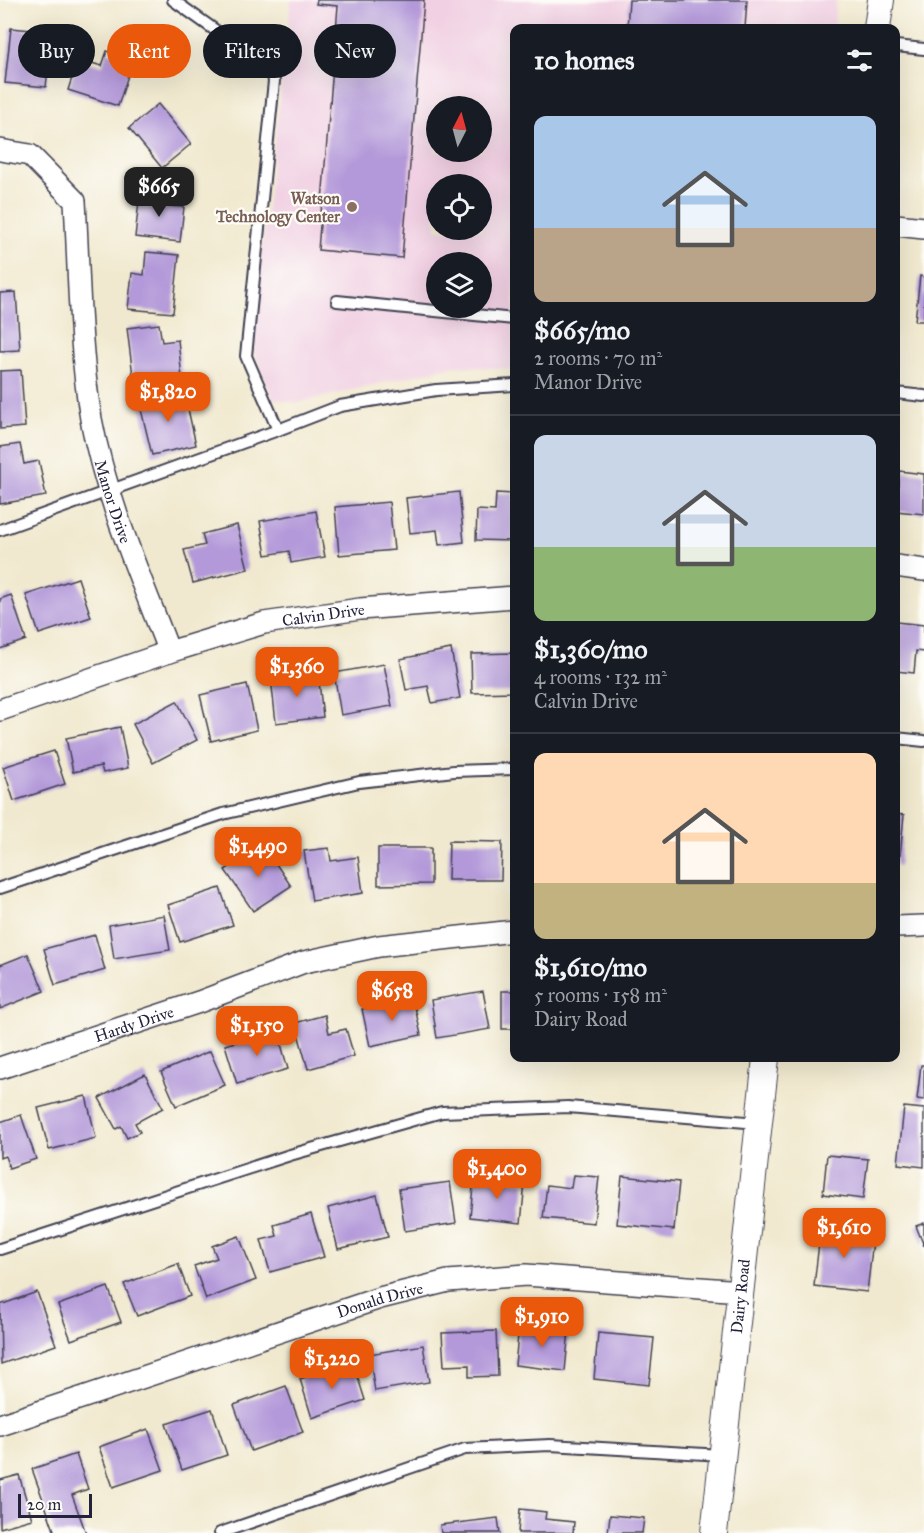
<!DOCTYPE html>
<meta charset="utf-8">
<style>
:root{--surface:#171b24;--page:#242831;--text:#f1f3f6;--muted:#9ea1a6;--line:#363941;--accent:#ea580c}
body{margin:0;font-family:"IM FELL Great Primer",serif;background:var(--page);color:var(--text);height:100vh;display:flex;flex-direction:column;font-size:22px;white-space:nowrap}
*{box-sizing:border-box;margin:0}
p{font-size:20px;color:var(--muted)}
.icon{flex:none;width:33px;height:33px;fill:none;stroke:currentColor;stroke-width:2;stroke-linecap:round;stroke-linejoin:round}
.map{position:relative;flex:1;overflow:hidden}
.details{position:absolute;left:510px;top:24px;width:390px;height:1038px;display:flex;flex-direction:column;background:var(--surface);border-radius:12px;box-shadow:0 6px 24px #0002}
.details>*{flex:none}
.hud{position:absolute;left:18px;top:24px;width:402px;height:54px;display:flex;gap:12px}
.needle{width:39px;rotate:6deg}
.controls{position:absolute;left:426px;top:96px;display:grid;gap:12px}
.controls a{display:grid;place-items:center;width:66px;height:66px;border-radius:50%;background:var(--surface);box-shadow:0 6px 24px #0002;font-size:30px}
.scale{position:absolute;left:18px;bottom:15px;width:74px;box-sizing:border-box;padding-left:6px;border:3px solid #22223b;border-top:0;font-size:16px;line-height:21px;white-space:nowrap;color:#22223b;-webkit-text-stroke:4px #fdfcf7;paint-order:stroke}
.price{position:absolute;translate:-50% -51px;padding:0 14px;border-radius:12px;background:var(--accent);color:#fff;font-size:20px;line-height:39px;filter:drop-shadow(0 2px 3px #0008)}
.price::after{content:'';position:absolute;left:50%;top:36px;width:18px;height:14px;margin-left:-9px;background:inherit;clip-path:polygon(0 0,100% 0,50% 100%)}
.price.selected{background:#222;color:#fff}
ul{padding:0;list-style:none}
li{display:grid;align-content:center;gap:12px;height:318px;padding:0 24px}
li+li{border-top:2px solid var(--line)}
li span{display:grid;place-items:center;height:186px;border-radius:12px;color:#555}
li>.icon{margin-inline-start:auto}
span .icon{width:108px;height:108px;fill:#fffc;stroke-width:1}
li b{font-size:26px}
h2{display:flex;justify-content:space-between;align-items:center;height:72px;padding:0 24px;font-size:26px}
.tag{padding:0 21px;border-radius:27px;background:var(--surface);box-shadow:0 6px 24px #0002;font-size:21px;line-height:54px}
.tag.selected{background:var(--accent);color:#fff}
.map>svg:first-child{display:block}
.built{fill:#f1d0e3;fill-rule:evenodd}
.building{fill:#b399d9}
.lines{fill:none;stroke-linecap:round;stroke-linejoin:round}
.service-casing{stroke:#414051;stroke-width:14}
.minor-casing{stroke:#414051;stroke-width:24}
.tertiary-casing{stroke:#414051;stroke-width:28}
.service{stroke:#fff;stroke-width:10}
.minor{stroke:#fff;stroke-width:21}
.tertiary{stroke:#fff;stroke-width:26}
.education-dot{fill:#8d6e63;stroke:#fdfcf7;stroke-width:2}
.labels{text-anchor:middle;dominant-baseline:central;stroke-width:4.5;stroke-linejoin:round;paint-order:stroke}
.education-label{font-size:16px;font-weight:bold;fill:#785e54;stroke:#fdfcf7;text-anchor:end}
.street-label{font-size:16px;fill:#22223b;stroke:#fdfcf7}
</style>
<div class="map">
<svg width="924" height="1533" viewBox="0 0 924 1533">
<rect width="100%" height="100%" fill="#fdfcf7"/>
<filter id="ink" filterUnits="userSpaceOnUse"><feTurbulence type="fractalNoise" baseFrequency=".0167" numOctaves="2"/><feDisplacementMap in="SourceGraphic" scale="12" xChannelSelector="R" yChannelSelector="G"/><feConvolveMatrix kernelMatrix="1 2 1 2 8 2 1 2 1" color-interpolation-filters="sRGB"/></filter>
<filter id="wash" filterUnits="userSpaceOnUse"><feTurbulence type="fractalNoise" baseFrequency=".008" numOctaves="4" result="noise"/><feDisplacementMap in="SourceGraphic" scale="24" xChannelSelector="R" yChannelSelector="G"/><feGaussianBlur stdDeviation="1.35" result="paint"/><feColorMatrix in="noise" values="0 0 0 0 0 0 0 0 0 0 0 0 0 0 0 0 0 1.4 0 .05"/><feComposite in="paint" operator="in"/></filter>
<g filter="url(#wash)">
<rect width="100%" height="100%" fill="#f1e9cf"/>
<path class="built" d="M291,0H836L834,28H514V369L453,366L297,403L273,399L251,344ZM436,106H482V152H436ZM436,184H482V230H436ZM436,262H482V308H436Z"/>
<g id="blocks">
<g class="building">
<polygon points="317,0 424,0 402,258 318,250 338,6 316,4"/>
<polygon points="629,0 747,0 745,28 627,28"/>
<polygon points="11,28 52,32 46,87 5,83"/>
<polygon points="107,51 133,60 118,106 68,90 78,59 102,66"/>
<polygon points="158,104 191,144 162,168 129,128"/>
<polygon points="140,192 169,195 168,206 184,207 180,242 135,237"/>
<polygon points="146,252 179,255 173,313 128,309 132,273 144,275"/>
<polygon points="920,276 924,277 924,321 915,321"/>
<polygon points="16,292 20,350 0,351 0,293"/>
<polygon points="159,324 162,342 178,340 182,378 134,384 127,328"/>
<polygon points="21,370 25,427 0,429 0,371"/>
<polygon points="184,391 196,445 152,455 139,401"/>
<polygon points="20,444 24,464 39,461 46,496 0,504 0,447"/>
<polygon points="899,471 924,474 924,514 896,511"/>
<polygon points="459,492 464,542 439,545 437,530 410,533 406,498"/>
<polygon points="496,493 514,494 514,541 476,540 477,510 495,511"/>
<polygon points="389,502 394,550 339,555 335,507"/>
<polygon points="316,511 325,557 291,563 289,551 266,555 260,521"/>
<polygon points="237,525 248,569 193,583 184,550 205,545 202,534"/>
<polygon points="78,578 91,617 39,634 26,595"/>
<polygon points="11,595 26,640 0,649 0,599"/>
<polygon points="896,622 924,625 924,652 916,651 914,673 896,671"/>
<polygon points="451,649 460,698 432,703 428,686 406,690 400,659"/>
<polygon points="514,653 514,692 472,693 471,654"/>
<polygon points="384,664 392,706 341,715 334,673"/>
<polygon points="318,673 323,717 276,723 271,678"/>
<polygon points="247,684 257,730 211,741 200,695"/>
<polygon points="177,701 197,740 153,763 133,724"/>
<polygon points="120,727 128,768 103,773 101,766 73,772 66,738"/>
<polygon points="54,751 65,784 14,801 3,767"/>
<polygon points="896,814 904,815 899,866 896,865"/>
<polygon points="449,841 502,842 501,880 448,880"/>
<polygon points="263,845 291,886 253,911 225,870"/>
<polygon points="329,848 331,861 358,857 363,893 312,901 304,851"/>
<polygon points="378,848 431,848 431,884 378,885"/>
<polygon points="220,888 233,925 180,942 168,905"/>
<polygon points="164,915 170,950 114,959 109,925"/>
<polygon points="95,935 105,970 55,985 44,949"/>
<polygon points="28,954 44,991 0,1009 0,965"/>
<polygon points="483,991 490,1029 437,1038 431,1000"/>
<rect x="502" y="991" width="12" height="38"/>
<polygon points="413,998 421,1035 370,1046 362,1009"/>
<polygon points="325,1015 329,1033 346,1029 354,1056 308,1069 295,1023"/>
<polygon points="277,1030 288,1069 237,1084 225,1045"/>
<polygon points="210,1051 225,1085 176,1106 161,1072"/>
<polygon points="921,1065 924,1065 924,1100 917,1099"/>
<polygon points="145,1074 163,1108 135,1123 140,1132 127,1138 121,1126 116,1129 99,1098"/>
<polygon points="86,1096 96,1138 49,1150 38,1108"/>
<polygon points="904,1107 924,1109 924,1167 898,1164"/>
<polygon points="21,1115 36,1159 9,1168 5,1156 0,1158 0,1122"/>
<polygon points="827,1155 868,1159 863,1199 823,1194"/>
<polygon points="573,1175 599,1177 594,1223 543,1218 547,1185 571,1188"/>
<polygon points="622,1176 679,1182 674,1230 617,1224"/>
<polygon points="474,1177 525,1183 521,1223 470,1217"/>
<polygon points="450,1182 456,1223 405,1231 399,1189"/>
<polygon points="377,1195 388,1237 338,1249 328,1208"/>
<polygon points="311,1214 324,1257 270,1272 261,1240 277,1236 274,1225"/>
<polygon points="924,1223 924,1246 916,1226"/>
<polygon points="821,1226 874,1232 867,1292 814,1286"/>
<polygon points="239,1236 256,1280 206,1299 194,1266 217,1258 212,1246"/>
<polygon points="178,1264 190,1296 137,1316 124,1284"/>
<polygon points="108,1287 121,1322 71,1340 58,1305"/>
<polygon points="37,1292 56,1345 1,1364 0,1305"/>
<polygon points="519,1325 569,1330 565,1371 515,1365"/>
<polygon points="496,1331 498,1376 469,1377 469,1365 444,1366 442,1333"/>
<polygon points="598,1333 654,1338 649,1385 594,1379"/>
<polygon points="423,1345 429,1382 375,1391 369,1354"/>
<polygon points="353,1362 365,1400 312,1418 300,1379"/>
<polygon points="286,1386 303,1432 251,1451 234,1405"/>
<polygon points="212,1409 227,1455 182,1470 166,1424"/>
<polygon points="148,1429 163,1470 113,1487 99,1447"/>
<polygon points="76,1454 88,1489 72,1495 86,1533 55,1533 32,1469"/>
<polygon points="19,1475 32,1519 0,1528 0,1480"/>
<polygon points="520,1509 546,1512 545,1519 574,1522 573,1533 518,1533"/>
<polygon points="610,1515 644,1518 642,1533 608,1533"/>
<polygon points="498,1518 500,1533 441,1533 440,1525"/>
</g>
</g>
</g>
<g filter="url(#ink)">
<use href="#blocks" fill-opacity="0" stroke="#414051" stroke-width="1.5"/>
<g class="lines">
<g class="service-casing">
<g id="service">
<polyline points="896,46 924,49"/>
<polyline points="337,301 514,319"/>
<polyline points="896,393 924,396"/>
<polyline points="278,430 340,406 436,390 514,385"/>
<polyline points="0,530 278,430 246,356 274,81 271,70 173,0"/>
<polyline points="896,738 924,741"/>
<polyline points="0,888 223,814 359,782 454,771 514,769"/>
<polyline points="0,1249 290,1155 442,1112 568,1107 758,1123"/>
<polyline points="220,1533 465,1449 550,1445 722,1455"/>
</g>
</g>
<g class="minor-casing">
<g id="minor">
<path id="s1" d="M0,150L30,155L75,201C79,273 79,347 91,419C106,499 140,576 169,652"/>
<polyline points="896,225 924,228"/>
<polyline points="896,566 924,570"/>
<path id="s2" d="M0,710L169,652L264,623L360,609L514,597"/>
<polyline points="896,927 924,926"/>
<path id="s3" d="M0,1068L199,1002L304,962L379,946L514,931"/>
<path id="s4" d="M0,1425L380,1298L448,1281L526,1275L741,1291"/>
</g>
</g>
<g class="tertiary-casing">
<g id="tertiary">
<polyline points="877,28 881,0"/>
<path id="s5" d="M714,1533L766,1058"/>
</g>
</g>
<use href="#service" class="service"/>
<use href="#minor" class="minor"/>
<use href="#tertiary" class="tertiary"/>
</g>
</g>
<circle class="education-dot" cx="352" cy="207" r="6"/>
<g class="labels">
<g class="education-label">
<text x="340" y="198">Watson<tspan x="340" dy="18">Technology Center</tspan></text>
</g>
<g class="street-label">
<text stroke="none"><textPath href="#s1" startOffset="399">Manor Drive</textPath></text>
<text stroke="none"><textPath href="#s2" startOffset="338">Calvin Drive</textPath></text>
<text stroke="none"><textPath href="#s3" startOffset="141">Hardy Drive</textPath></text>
<text stroke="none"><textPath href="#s5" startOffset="238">Dairy Road</textPath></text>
<text stroke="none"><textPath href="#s4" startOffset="400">Donald Drive</textPath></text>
</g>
</g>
</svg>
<div class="controls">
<a><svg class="needle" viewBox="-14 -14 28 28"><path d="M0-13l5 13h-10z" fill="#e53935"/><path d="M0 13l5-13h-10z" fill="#9ea1a6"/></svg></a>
<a><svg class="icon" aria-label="locate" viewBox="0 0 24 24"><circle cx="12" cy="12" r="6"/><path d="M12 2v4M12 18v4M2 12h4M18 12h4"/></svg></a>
<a><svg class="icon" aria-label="layers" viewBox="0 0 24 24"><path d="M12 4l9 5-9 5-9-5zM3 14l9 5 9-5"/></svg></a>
</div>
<div class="scale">20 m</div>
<b class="price selected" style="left:159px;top:218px">$665</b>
<b class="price" style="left:168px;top:423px">$1,820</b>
<b class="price" style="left:297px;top:698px">$1,360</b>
<b class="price" style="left:258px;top:878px">$1,490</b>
<b class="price" style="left:392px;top:1022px">$658</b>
<b class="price" style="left:257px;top:1057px">$1,150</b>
<b class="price" style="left:497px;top:1200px">$1,400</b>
<b class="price" style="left:844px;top:1259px">$1,610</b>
<b class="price" style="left:542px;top:1348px">$1,910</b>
<b class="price" style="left:332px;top:1390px">$1,220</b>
<div class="hud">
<a class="tag">Buy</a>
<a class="tag selected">Rent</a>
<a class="tag">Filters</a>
<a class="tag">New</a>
</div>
<section class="details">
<h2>10 homes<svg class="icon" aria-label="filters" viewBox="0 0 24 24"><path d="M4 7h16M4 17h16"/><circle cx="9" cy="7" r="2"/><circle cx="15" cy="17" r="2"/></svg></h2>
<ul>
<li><span style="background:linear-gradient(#a9c7e8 60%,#b9a48a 0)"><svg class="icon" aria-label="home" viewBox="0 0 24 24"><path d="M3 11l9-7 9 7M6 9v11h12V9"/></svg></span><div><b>$665/mo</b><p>2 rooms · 70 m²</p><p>Manor Drive</p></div></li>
<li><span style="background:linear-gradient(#c9d6e8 60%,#8fb573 0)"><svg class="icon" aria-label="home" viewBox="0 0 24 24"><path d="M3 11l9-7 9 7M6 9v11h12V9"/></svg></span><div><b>$1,360/mo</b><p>4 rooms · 132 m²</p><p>Calvin Drive</p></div></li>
<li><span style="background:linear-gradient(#ffd9b3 70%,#c2b280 0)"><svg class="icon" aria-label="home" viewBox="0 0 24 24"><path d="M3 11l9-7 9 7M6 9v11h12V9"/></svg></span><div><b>$1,610/mo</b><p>5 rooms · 158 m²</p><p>Dairy Road</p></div></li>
</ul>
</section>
</div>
